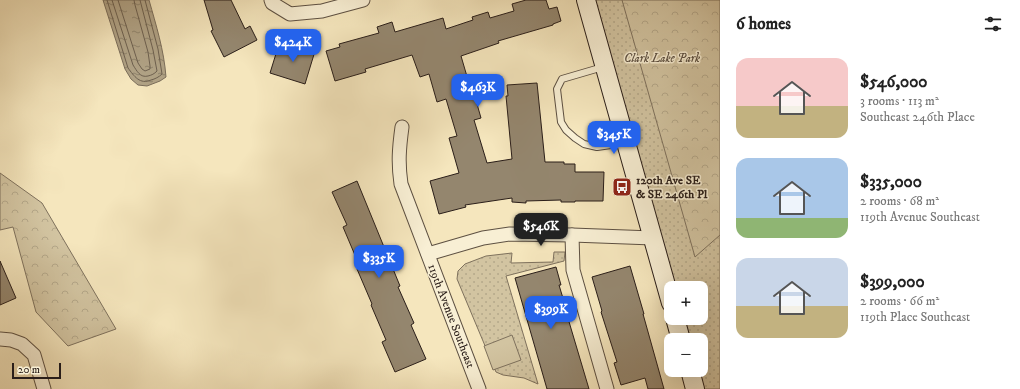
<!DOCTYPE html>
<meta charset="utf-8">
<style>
:root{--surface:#fff;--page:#f2f2f2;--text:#222;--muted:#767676;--accent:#2563eb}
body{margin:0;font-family:"IM FELL DW Pica",serif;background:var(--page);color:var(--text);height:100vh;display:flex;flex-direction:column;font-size:15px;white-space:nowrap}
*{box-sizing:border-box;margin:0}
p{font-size:13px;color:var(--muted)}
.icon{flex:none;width:22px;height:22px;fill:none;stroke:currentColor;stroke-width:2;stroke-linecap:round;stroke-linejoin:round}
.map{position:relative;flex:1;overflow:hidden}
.drawer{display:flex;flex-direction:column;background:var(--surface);width:300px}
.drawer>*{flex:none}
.buttons{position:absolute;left:664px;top:281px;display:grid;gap:8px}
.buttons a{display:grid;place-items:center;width:44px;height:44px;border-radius:8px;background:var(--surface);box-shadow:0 4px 16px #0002;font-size:20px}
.scale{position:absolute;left:12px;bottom:10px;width:49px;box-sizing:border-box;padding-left:4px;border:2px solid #2a1e19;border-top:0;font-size:11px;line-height:14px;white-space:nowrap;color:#2a1e19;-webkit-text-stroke:3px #f8efd4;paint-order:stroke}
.price{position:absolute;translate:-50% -34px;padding:0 9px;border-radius:8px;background:var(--accent);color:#fff;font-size:13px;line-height:26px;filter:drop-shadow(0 1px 2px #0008)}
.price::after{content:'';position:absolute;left:50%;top:24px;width:12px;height:9px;margin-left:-6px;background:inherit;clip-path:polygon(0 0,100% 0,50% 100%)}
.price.selected{background:#222;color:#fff}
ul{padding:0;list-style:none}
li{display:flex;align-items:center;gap:12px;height:100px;padding:0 16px}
li span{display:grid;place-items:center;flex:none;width:112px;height:80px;border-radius:12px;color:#555}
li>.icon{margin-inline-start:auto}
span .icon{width:48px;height:48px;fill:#fffc;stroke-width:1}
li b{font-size:17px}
h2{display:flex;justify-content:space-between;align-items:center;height:48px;padding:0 16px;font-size:17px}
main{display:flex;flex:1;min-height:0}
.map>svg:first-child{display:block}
.grass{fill:url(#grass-dots);stroke:#7e715d}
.forest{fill:url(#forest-crowns);stroke:#7e715d}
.garden{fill:#d2c4a1;stroke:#7e715d}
.water{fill:url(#water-ripples);stroke:#7a6d5a}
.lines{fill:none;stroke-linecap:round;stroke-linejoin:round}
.shore{stroke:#6d604f;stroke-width:1}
.building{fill:#94866e;stroke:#2a1e19}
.lane-casing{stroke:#5d5042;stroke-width:8}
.street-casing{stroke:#5d5042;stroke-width:15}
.secondary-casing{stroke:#2a1e19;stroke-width:20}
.lane{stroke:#f8efd4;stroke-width:6}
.street{stroke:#f8efd4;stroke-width:13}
.secondary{stroke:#f8efd4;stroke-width:18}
.labels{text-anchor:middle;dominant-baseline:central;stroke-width:3;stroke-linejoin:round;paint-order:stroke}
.park-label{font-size:12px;font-style:italic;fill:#5c5042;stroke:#f8efd4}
.poi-label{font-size:12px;font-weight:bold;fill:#2a1e19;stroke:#f8efd4;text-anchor:start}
.street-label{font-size:12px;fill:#2a1e19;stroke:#f8efd4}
</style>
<main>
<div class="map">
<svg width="720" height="389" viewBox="0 0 720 389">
<defs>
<pattern id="grass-dots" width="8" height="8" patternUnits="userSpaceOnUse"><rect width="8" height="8" fill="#d2c4a1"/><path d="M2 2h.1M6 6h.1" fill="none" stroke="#b4a88a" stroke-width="1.8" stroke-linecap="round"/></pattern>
<pattern id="forest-crowns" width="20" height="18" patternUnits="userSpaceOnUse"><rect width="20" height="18" fill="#d2c4a1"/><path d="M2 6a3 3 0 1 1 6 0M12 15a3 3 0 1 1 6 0" fill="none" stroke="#b4a88a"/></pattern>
<pattern id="water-ripples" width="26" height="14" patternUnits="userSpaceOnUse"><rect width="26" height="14" fill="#b0a285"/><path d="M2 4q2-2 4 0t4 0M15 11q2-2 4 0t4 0" fill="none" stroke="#8f836c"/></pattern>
</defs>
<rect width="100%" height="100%" fill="#f5e6bd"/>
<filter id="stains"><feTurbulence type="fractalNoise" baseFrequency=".005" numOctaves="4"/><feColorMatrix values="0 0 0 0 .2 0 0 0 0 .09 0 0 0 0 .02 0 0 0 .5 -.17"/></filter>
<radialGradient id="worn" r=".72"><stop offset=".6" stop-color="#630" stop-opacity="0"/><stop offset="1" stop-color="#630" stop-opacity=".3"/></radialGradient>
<g class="grass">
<polygon points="586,0 720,0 720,389 695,389 690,370 701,370 701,340 681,340 675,318 701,318 701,288 671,288"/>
<polygon points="554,252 565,252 564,261 506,276 538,384 524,378 503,375 496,372 457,279 458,271 465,264 486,256 512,253 511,263 553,262"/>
</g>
<g class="forest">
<polygon points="622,0 720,0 720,235 695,257"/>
<polygon points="0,173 42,203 116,329 68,346 36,312 13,227 0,230"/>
</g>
<polygon class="garden" points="512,335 521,360 493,370 484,346"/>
<path class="water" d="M103,0H149C156,25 164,50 166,77L160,81L147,86L138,85L131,79L125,69Z"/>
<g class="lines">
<g class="shore">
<path d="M107,0L128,68C134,76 140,85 151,80C155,79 159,77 162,74L158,49L145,0"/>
<path d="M112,0L133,65C137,71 140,78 148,76C152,75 154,74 157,71L153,50L140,0"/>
<polyline points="118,0 138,63 142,69 145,71 150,69 150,66 148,52 135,5 134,0"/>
</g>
</g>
<g class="building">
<polygon points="204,0 231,0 245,29 250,26 257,40 224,57 211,31 213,30"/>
<polygon points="526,0 546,0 549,9 557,7 561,21 553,24 553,25 498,41 499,43 461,56 473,97 475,97 481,118 474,120 487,163 512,159 506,96 508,96 507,85 537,83 545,162 564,162 564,164 575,164 575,172 604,172 603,201 575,201 575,202 561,202 561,200 526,201 526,203 512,202 512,198 465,205 466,207 439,214 430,181 459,173 449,138 457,136 446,99 437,102 429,74 420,77 412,55 365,69 366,72 335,81 326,51 340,47 339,44 379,33 377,27 392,22 395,32 443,18 446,29 473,20 472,17 488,12 490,18 514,11 512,4"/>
<polygon points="279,44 298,50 299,46 315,51 305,84 270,73"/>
<polygon points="357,181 400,286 398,287 414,323 411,325 426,359 395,372 382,342 386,340 371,305 372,304 357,269 360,267 343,227 347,225 332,192"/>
<polygon points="0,261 16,298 0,305"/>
<polygon points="630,266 644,314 643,314 664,389 648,389 645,378 621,385 614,363 617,362 601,312 602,311 592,277"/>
<polygon points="556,267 561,285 559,285 568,315 567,315 589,389 547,389 515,278"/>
</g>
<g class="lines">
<g class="lane-casing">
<polyline id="lane" points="603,67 562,79 557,89 561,122 566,130 575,138 584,144 597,147 625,143"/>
</g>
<g class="street-casing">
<g id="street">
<polyline points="271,0 272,3 290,14 322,11 363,0"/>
<path d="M402,127C399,149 398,163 401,184L479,389"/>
<polyline points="572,235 573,270 607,389"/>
<polyline points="428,254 483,238 510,234 572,235 653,238"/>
<polyline points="0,339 11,340 22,344 34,355 44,389"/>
</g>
</g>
<g class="secondary-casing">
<g id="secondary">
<polyline points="586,0 671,303"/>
<polyline points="675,318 681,340"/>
<polyline points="690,370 695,389"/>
</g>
</g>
<use href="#lane" class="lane"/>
<use href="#street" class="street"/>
<use href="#secondary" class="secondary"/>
</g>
<defs>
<g id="bus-square" transform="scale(1)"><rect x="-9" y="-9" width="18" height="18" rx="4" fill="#8f2418" stroke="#f8efd4"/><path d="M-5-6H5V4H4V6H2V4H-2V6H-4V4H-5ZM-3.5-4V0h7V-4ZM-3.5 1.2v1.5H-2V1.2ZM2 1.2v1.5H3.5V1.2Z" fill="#fff"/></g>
</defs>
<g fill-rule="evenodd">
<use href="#bus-square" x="622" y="187"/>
</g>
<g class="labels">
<g class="park-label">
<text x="662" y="58">Clark Lake Park</text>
</g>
<g class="poi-label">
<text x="636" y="180">120th Ave SE<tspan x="636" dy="14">&amp; SE 246th Pl</tspan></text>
</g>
<g class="street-label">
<text transform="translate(451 316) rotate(69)">119th Avenue Southeast</text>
</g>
</g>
<rect width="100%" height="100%" filter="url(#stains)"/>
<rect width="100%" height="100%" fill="url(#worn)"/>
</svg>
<div class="buttons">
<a>+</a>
<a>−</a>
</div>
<div class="scale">20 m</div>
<b class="price" style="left:293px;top:63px">$424K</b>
<b class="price" style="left:478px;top:108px">$463K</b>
<b class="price" style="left:614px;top:155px">$345K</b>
<b class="price selected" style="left:541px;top:247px">$546K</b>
<b class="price" style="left:379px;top:279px">$335K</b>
<b class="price" style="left:551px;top:330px">$399K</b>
</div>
<section class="drawer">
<h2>6 homes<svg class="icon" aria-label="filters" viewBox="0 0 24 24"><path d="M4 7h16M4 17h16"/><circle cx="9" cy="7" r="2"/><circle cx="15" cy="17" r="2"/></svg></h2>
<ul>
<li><span style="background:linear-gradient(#f6c9c9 60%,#c2b280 0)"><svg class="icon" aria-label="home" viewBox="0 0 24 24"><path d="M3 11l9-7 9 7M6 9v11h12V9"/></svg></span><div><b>$546,000</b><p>3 rooms · 113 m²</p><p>Southeast 246th Place</p></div></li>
<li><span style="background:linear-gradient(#a9c7e8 75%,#8fb573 0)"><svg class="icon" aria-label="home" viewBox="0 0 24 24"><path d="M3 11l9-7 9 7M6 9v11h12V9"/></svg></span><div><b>$335,000</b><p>2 rooms · 68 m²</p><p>119th Avenue Southeast</p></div></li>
<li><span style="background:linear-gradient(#c9d6e8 60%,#c2b280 0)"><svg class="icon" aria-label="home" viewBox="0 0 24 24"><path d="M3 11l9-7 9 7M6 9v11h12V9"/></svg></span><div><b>$399,000</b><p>2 rooms · 66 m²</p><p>119th Place Southeast</p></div></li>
</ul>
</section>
</main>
